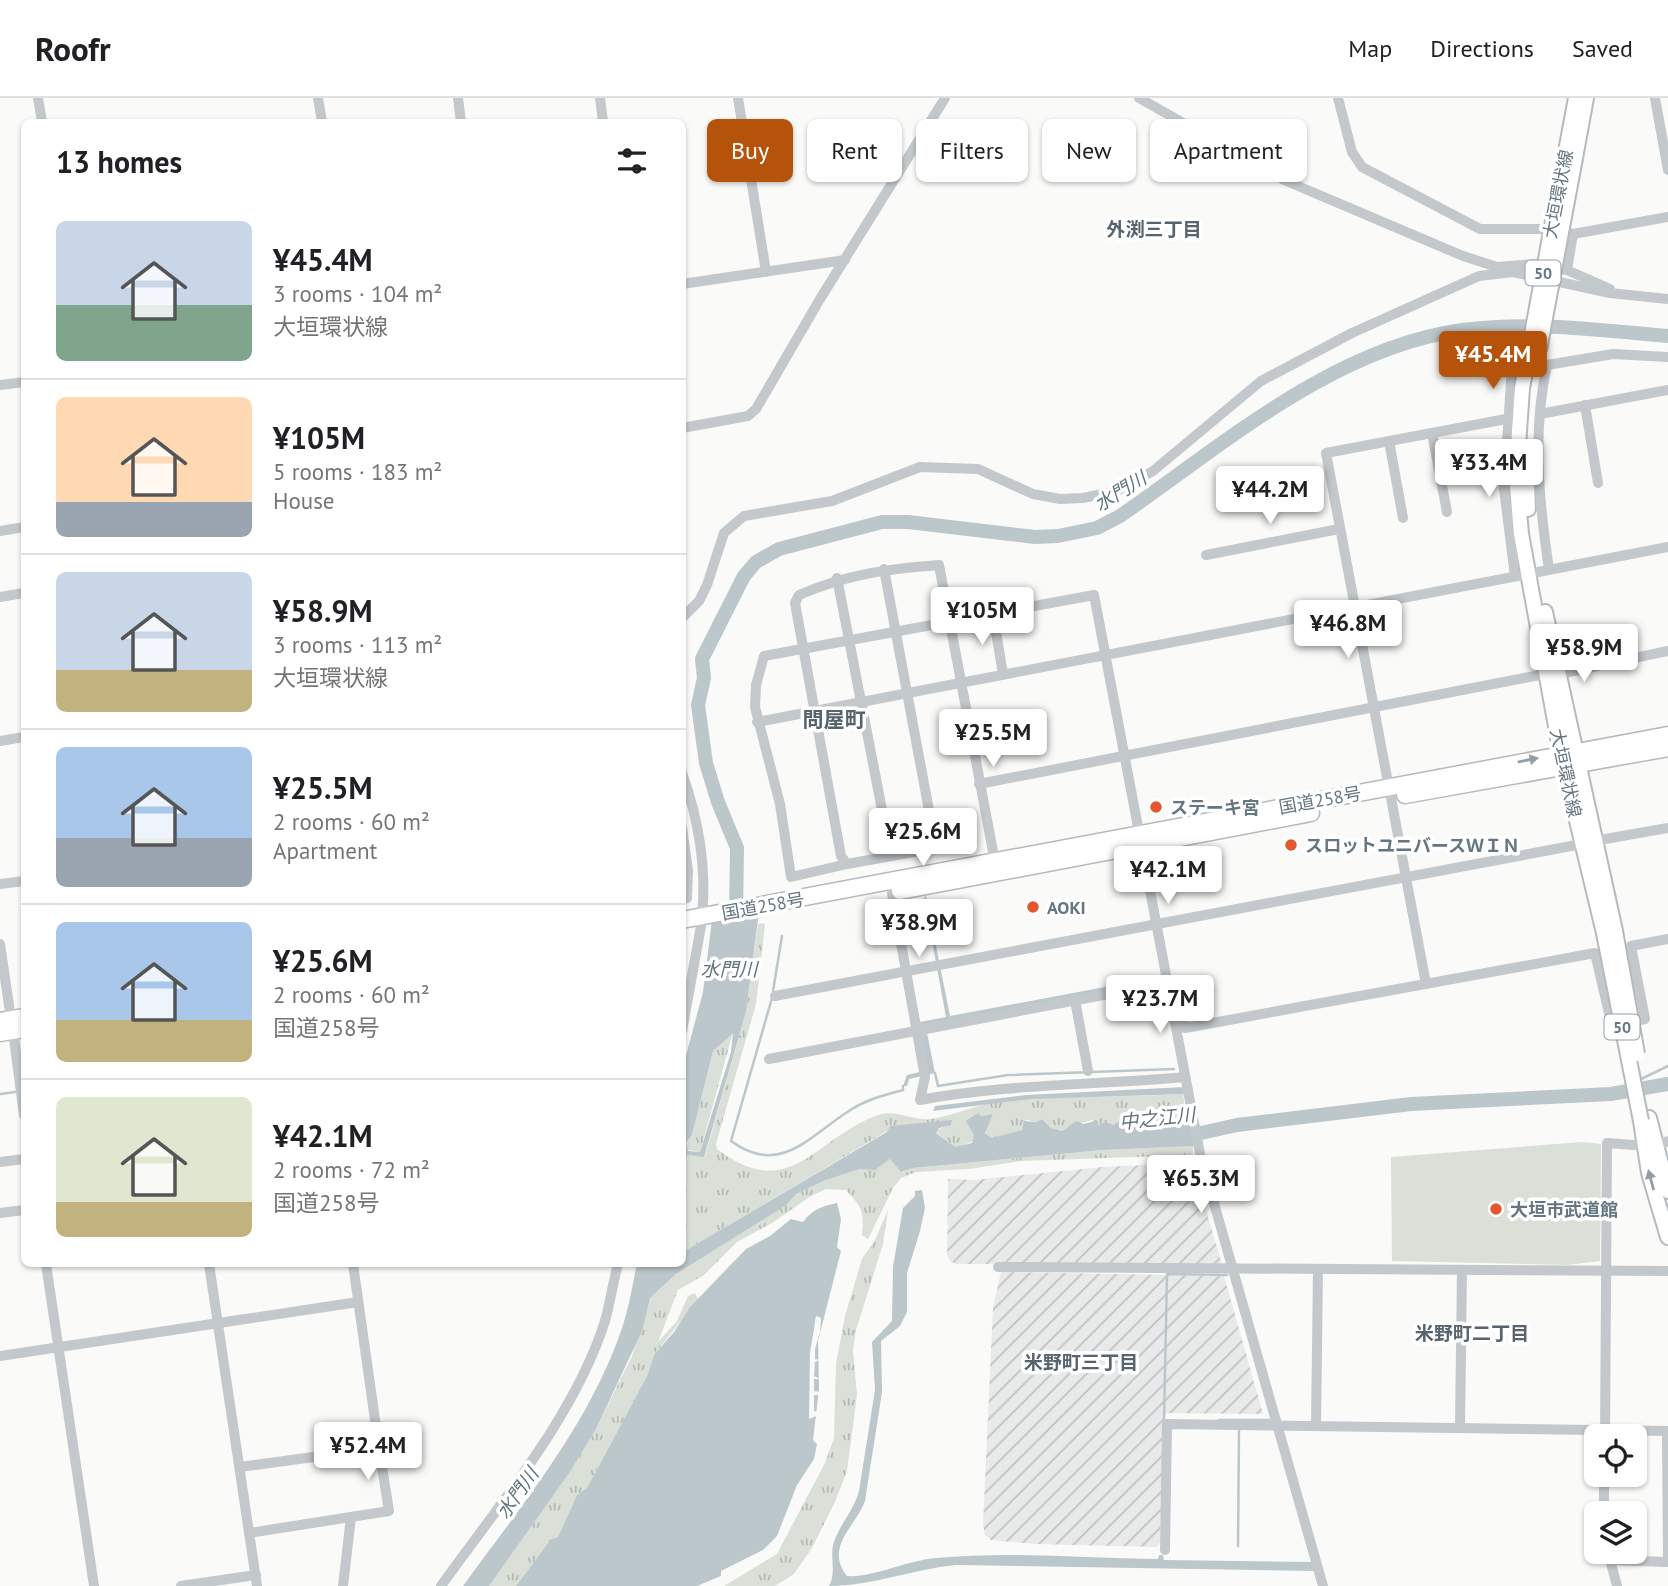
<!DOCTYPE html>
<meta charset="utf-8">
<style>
:root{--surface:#fff;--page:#f6f6f6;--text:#202124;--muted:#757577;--line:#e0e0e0;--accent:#b45309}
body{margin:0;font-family:"PT Sans","Noto Sans JP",sans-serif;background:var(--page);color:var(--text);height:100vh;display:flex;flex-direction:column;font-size:26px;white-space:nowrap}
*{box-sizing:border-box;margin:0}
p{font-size:23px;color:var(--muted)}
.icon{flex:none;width:38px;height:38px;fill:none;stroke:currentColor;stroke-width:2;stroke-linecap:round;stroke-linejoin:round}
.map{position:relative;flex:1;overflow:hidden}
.details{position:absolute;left:21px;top:21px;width:665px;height:1148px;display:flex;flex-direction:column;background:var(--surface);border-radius:10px;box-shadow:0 2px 5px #0004}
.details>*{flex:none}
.guide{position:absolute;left:707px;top:21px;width:665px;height:63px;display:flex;gap:14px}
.fabs{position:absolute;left:1584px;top:1326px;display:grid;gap:14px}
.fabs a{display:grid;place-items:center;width:63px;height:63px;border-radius:10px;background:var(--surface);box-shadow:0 2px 5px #0004;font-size:35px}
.price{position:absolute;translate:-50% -60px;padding:0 16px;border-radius:7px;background:#fff;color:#222;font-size:23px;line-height:46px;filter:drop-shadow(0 2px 4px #0008)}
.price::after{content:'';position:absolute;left:50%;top:42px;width:21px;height:16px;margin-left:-10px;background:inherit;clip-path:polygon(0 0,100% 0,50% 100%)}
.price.active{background:var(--accent);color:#fff}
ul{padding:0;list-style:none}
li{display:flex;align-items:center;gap:21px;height:175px;padding:0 35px}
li+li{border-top:2px solid var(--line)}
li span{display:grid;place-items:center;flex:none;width:196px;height:140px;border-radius:10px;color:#555}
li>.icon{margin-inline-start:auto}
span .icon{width:84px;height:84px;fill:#fffc;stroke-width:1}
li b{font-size:30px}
h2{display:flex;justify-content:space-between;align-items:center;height:84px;padding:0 35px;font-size:30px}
.tag{padding:0 24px;border-radius:10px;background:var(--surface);box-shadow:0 2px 5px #0004;font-size:24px;line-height:63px}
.tag.active{background:var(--accent);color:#fff}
header{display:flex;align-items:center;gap:42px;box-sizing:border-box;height:98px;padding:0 35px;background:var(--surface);border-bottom:2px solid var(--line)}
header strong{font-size:33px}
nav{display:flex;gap:38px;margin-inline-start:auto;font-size:24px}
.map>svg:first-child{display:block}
.industrial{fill:url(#industrial-furrows)}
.grass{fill:url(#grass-tufts)}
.park{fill:#dadfd7}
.water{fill:#bbc7cb;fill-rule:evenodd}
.pier{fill:#fafaf8}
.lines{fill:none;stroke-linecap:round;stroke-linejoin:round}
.stream{stroke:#bbc7cb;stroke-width:2.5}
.river{stroke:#bbc7cb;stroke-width:14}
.major-casing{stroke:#b5babe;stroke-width:18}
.highway-casing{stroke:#b4b9bd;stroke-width:19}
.minor{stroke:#c3c8cc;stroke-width:10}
.major{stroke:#fff;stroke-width:14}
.highway{stroke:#fff;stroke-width:16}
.major-bridge-casing{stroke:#b5babe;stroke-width:18;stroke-linecap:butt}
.major-bridge{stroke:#fff;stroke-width:14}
.oneway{fill:#939fa8}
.poi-dot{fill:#e4572e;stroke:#fff;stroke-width:2.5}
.labels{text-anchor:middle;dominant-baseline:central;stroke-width:7;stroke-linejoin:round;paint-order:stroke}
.shield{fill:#fff;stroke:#939fa8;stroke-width:2}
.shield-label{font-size:16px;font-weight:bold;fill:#657683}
.street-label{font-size:18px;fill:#657683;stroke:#fff}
.poi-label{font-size:18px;font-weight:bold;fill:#657683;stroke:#fff;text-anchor:start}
.neighbourhood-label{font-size:19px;font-weight:bold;fill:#57646e;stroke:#fff}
.water-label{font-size:19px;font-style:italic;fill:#60757c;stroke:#fff}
.quarter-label{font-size:21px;font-weight:bold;fill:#57646e;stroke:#fff}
</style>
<header>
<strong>Roofr</strong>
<nav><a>Map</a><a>Directions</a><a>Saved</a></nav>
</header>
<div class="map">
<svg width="1668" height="1488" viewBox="0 0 1668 1488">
<defs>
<pattern id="industrial-furrows" width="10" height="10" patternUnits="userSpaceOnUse" patternTransform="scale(1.75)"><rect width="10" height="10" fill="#e8e9e9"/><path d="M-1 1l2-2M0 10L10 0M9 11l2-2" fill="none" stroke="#c0c1c2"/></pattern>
<pattern id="grass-tufts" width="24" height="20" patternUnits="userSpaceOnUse" patternTransform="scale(1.75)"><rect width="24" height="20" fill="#dadfd7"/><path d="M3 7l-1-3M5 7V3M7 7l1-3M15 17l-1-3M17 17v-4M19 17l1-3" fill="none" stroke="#b4b9b4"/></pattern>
</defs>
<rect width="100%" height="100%" fill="#fafaf8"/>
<g class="industrial">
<polygon points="1192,1065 1222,1166 956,1166 950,1163 947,1157 948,1081 974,1082 1102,1069"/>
<polygon points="1001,1174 1224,1178 1263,1316 1164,1315 1160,1445 1156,1449 1036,1446 991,1442 985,1437 983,1426 993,1210"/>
</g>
<g class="grass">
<path d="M763,825L765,827L756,906L716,1046L717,1051C791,1107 815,1039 878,1017C895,1011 913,1023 930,1021C956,1018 975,1006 1001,1003C1061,997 1123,1000 1183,996L1186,1016L1154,1029L1131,1020L1112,1027L1106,1024L1098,1027L1092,1022L1067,1029L1062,1033L1051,1030L1042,1021L1037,1024L1026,1022L1022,1032L991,1040L986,1039V1028L993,1017L978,1018L974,1043L955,1050L935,1033L953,1025L889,1032L683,1154V1056L705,1058L746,914L758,826Z"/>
<polygon points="733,934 700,1054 688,1052 686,1046 692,1037 713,953"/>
<path d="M1193,1048V1057L1021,1063L969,1071L916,1074L901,1080L893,1090L868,1141L862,1137C864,1112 863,1111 846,1092L826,1091L811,1098L772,1125L737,1144L704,1177L678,1192L658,1244L677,1223L688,1198L695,1195L698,1201L654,1257L647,1278L587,1390L577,1397L558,1439L551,1441L516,1488H489L570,1374L596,1331L632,1258L650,1200L676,1176L784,1108L796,1096L826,1082L860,1071L877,1070L890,1061L902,1074L913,1070L1103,1052Z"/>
<polygon points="888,1112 883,1146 856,1232 853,1252 857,1297 847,1373 835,1404 812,1450 794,1476 775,1488 724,1488 777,1456 825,1365 834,1340 836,1266 845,1218 862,1161 875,1142"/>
</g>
<polygon class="park" points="1582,1044 1601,1046 1600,1163 1567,1167 1392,1163 1391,1059"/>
<g class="water">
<polygon points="926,798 950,918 1158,879 1157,883 927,935 935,975 909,981 907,988 903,988 907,977 928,972 920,924 946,919 924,799"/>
<path d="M759,814L746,914L704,1059L683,1056V969L703,894L712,822ZM733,935L731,954L700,1054L688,1053L686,1045L692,1037L713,953Z"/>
<polygon points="1185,989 1186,996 1031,1001 933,1013 935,1008 1026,997"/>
<path d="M978,1015L981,1018L993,1016L985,1035L991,1040L1022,1032L1024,1023L1037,1024L1042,1021L1051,1030L1062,1033L1076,1023L1083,1026L1095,1023L1098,1027L1106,1024L1113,1027L1127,1019L1154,1029L1189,1015L1196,1048L1103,1052L913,1070L901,1074L890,1061L875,1072L860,1071L826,1082L796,1096L785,1108L676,1176L650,1200L642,1233L596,1331L570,1374L489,1488H463C521,1408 588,1328 621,1233C629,1211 632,1188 637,1166H682L683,1154L887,1034L890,1028L952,1022L951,1027L939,1030L936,1035L955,1049L972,1045L974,1037L966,1023Z"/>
<path d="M922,1092L925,1110L920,1133L907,1175V1214L900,1228L881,1243L882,1294L865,1403C856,1428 824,1449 847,1478C872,1480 908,1462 936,1460C1009,1453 1085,1460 1158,1461L1159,1457H1163L1164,1462L1315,1464L1317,1473L956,1467C913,1471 872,1488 829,1488C837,1474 829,1458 834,1444C840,1426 854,1412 859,1393L875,1292L872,1244L892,1223L893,1169L903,1110L915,1098V1093Z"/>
<path d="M837,1105L841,1121L837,1149L841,1153L818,1243L819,1291L813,1342L817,1346L814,1361L797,1387L777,1438L763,1452L721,1473V1478L697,1488H516L551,1441L558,1439L577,1397L587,1390L647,1278L654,1257L674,1234L690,1209L746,1151L770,1138L791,1121L803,1124C813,1111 822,1108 837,1105Z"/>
</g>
<polygon class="pier" points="816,1218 821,1220 820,1234 815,1251 815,1261 819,1262 815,1264 814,1278 820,1281 814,1281 814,1293 820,1294 820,1297 814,1297 814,1313 818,1314 818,1317 809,1321 810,1255"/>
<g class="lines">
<g class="stream">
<polyline points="773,893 782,838"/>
<path d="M772,900L731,1043C781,1080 811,1036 852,1011C868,1001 885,997 903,992V988"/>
<polyline points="935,975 938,988 1008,977 1174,971"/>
<polyline points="1639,982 1668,968"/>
<polyline points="0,996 15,994"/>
<polyline points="1611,996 1630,986"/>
<polyline points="1164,1322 1167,1176 1227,1177"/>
<polyline points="1219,1322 1269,1322"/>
<polyline points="1238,1448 1239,1332"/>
</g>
<g class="river">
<path d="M736,821L737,750L718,704L706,665L698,607L704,580L702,561L744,478L756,464L779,451L882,424H908L1035,439L1058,438L1097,430L1120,418C1223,347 1333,250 1462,232C1530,223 1600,232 1668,238"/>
<polyline points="1183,1039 1237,1027 1411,1006 1611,996 1668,986"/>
</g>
<g class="major-casing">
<g id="major">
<polyline points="1565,59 1576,0"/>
<polyline points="1575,60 1586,0"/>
<polyline points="1522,290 1516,377 1521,436 1561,656 1604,835"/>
<polyline points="1526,358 1528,411"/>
<polyline points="1545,514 1615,833"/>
<polyline points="1649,1020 1668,1093"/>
<polyline points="1641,1023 1649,1075 1668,1139"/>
</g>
</g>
<g class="highway-casing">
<g id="highway">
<polyline points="1405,697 1668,650"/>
<polyline points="900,793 1311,715"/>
<polyline points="682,822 1668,637"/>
<polyline points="0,923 24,919"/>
<polyline points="0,935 24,931"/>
</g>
</g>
<g class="minor">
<polyline points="38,0 42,24"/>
<polyline points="318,0 322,24"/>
<polyline points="458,0 461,24"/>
<polyline points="600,0 603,24"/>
<polyline points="738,0 766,174"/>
<polyline points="1139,0 1284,82 1463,158 1497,169 1534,166 1567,172"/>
<polyline points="1338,0 1352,54 1362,69 1480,131 1546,131 1573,136 1668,119"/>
<polyline points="1655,0 1668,72"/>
<polyline points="1573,136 1567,172 1610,191"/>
<polyline points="682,186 845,162"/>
<path d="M1547,267C1532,335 1539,404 1549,471"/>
<polyline points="1496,268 1547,267 1613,256 1668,259"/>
<polyline points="1512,268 1504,391 1515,478"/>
<polyline points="0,287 24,284"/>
<polyline points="1585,307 1598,385"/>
<polyline points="1540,316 1668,292"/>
<polyline points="682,330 748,318 756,311 820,201 945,0"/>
<polyline points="1432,335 1447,414"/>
<polyline points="1389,343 1403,420"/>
<polyline points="0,433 24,429"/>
<polyline points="1206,457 1339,431"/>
<path d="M884,471L936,750L847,766L841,758L795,505L799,497C848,476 887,471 939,467L995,764"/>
<polyline points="1538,474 1668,449"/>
<polyline points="837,480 891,758"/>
<polyline points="0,499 24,495"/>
<polyline points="993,516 1003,576"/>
<polyline points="682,520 699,503 707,487 724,435 744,418 832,403 920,369 978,371 1033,396 1060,401 1083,400 1117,393 1153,373 1261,283 1352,235 1479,178 1513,174 1610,195 1668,201"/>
<polyline points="1559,576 1668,553"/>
<polyline points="757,624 1528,476"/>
<polyline points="0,643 24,639"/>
<path d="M682,675C699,722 707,768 702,819"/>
<polyline points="979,686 1545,576"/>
<polyline points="1389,690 1326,355 1506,321"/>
<polyline points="1391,700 1426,886"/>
<polyline points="682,730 688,772 687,800 682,801"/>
<polyline points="1594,743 1668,730"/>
<polyline points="847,766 791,779 780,706 755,609 756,587 764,558 1094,497 1200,1056 1323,1488"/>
<polyline points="0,786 24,783"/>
<path d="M892,795L925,979L920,1002C1007,986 1096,987 1185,979"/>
<polyline points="0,846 11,921"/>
<polyline points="775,898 1582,746"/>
<polyline points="1075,902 1088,973"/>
<polyline points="13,933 24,1017"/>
<polyline points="682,933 701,828"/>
<polyline points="769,961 1166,885 1175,886 1185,930 1595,855 1612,928 1645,921 1631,848 1668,841"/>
<polyline points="1664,1045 1668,1043"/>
<polyline points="0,1064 24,1061"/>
<polyline points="0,1115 24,1112"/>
<polyline points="46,1166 94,1488"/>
<polyline points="209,1166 257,1488"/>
<polyline points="353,1166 379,1350"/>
<polyline points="998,1169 1668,1173"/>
<polyline points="0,1258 358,1204"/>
<polyline points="1316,1328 1318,1171"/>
<polyline points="1460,1329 1462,1172"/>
<polyline points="1667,1333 1668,1464"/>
<polyline points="1605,1339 1607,1045 1634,1047"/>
<polyline points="240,1369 379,1350 389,1413 249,1435"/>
<polyline points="1604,1416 1604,1377"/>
<polyline points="1165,1452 1167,1326 1668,1333"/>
<polyline points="1608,1454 1617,1488"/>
<polyline points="1610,1462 1666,1464"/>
<polyline points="181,1488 256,1477"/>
<polyline points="343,1488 351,1419"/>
<path d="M441,1488C498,1408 575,1318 605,1223C610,1205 613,1185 618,1166"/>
</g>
<use href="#major" class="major"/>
<use href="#highway" class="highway"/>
<g class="major-bridge-casing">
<g id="major-bridge">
<polyline points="1539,252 1575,60"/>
<polyline points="1522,290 1565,59"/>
<polyline points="1615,833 1637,956"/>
<polyline points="1604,835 1641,1023"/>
</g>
</g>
<use href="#major-bridge" class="major-bridge"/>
</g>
<defs><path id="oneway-solid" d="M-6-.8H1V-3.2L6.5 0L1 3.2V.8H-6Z" transform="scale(1.75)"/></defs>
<g class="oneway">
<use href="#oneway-solid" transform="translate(1528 662) rotate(-11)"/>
<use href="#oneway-solid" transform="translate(1651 1082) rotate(-105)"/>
</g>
<g class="poi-dot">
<circle cx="1156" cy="709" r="7"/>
<circle cx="1291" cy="747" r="7"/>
<circle cx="1033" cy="809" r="7"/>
<circle cx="1496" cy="1111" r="7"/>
</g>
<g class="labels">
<g class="shield">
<rect x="1525.5" y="162.5" width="35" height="25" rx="5"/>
<rect x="1604.5" y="916.5" width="35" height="25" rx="5"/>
</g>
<g class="shield-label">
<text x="1543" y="175">50</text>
<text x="1622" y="929">50</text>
</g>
<g class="street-label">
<text transform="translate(1558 96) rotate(-79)">大垣環状線</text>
<text transform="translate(1566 675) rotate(78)">大垣環状線</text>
<text transform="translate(1320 702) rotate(-10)">国道258号</text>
<text transform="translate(763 808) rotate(-10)">国道258号</text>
</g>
<g class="poi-label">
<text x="1170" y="709">ステーキ宮</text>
<text x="1305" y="747">スロットユニバースＷＩＮ</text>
<text x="1047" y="809">AOKI</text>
<text x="1510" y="1111">大垣市武道館</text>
</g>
<g class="neighbourhood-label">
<text x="1154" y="131">外渕三丁目</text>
<text x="1472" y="1235">米野町二丁目</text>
<text x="1081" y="1264">米野町三丁目</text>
</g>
<g class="water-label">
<text transform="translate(1120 393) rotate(-32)">水門川</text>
<text x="729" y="871">水門川</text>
<text transform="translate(1157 1020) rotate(-6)">中之江川</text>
<text transform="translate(517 1395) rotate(-55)">水門川</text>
</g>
<g class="quarter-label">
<text x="834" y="621">問屋町</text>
</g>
</g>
</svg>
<div class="fabs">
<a><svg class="icon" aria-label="locate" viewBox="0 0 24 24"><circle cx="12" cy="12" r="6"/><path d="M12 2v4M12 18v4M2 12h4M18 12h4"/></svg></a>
<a><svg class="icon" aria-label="layers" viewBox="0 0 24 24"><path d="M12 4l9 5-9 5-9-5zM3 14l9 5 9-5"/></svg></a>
</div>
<b class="price active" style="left:1493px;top:293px">¥45.4M</b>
<b class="price" style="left:1489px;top:401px">¥33.4M</b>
<b class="price" style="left:1270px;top:428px">¥44.2M</b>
<b class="price" style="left:982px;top:549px">¥105M</b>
<b class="price" style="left:1348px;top:562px">¥46.8M</b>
<b class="price" style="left:1584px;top:586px">¥58.9M</b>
<b class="price" style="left:993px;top:671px">¥25.5M</b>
<b class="price" style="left:923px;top:770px">¥25.6M</b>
<b class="price" style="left:1168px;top:808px">¥42.1M</b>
<b class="price" style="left:919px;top:861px">¥38.9M</b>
<b class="price" style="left:1160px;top:937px">¥23.7M</b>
<b class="price" style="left:1201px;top:1117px">¥65.3M</b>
<b class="price" style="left:368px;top:1384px">¥52.4M</b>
<div class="guide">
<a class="tag active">Buy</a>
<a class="tag">Rent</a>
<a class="tag">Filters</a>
<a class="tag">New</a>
<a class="tag">Apartment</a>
</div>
<section class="details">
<h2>13 homes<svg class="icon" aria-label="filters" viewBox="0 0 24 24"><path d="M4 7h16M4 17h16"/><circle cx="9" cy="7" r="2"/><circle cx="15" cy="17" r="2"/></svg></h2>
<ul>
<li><span style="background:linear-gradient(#c9d6e8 60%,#7fa58c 0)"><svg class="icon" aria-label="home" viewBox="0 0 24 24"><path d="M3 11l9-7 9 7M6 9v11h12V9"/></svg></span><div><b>¥45.4M</b><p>3 rooms · 104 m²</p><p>大垣環状線</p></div></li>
<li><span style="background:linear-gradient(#ffd9b3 75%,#9aa5b1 0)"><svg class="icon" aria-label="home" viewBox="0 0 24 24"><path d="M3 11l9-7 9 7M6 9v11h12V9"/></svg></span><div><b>¥105M</b><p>5 rooms · 183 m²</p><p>House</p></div></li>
<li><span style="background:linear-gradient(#c9d6e8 70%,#c2b280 0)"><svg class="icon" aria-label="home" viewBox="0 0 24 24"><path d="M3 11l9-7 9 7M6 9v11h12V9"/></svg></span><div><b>¥58.9M</b><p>3 rooms · 113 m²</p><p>大垣環状線</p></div></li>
<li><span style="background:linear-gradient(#a9c7e8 65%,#9aa5b1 0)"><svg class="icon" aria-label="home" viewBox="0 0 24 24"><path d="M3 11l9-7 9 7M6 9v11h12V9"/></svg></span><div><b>¥25.5M</b><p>2 rooms · 60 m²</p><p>Apartment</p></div></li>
<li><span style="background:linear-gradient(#a9c7e8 70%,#c2b280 0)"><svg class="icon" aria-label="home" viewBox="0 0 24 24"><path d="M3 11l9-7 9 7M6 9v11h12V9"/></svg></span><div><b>¥25.6M</b><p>2 rooms · 60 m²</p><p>国道258号</p></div></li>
<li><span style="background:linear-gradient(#dfe7d0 75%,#c2b280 0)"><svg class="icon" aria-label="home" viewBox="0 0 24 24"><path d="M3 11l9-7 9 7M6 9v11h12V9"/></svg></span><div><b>¥42.1M</b><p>2 rooms · 72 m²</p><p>国道258号</p></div></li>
</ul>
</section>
</div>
